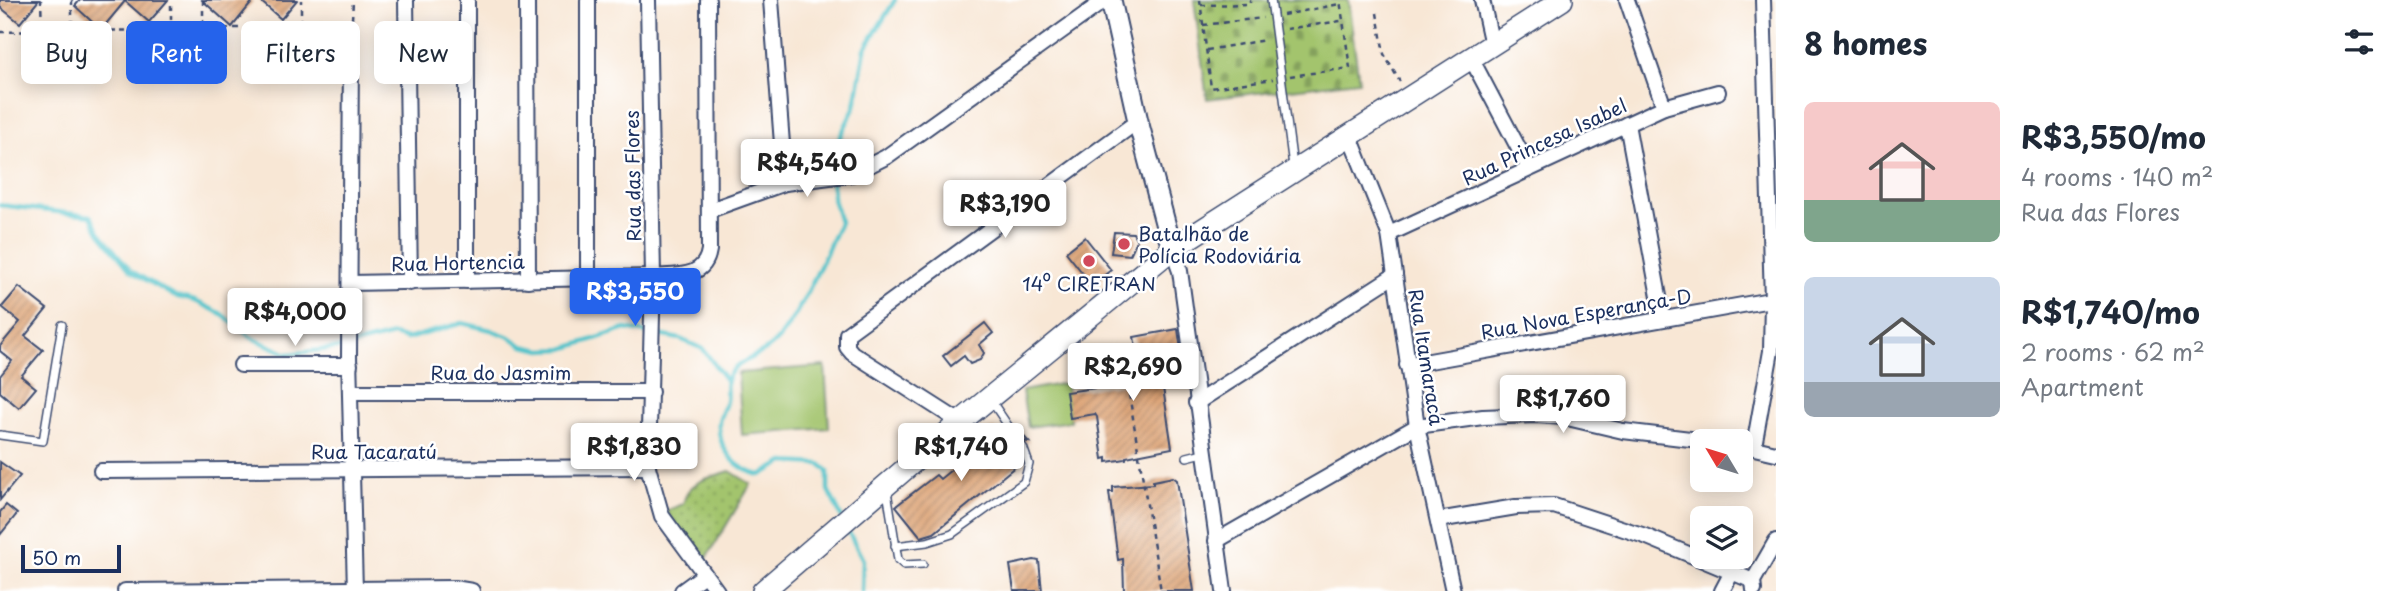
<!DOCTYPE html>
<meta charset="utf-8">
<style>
:root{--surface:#fff;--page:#f6f6f7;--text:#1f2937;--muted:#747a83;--accent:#2563eb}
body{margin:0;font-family:"Playpen Sans",sans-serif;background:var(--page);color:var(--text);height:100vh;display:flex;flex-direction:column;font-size:26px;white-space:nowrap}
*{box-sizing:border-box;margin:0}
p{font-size:23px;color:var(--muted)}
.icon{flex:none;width:38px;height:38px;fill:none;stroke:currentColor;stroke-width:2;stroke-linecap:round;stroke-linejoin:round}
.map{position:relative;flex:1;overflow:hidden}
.details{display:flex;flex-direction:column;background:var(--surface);width:630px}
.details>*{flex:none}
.hud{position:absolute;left:21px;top:21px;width:665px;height:63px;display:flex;gap:14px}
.needle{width:46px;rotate:308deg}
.controls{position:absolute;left:1690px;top:429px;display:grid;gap:14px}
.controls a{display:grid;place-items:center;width:63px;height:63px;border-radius:10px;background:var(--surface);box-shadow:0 4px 18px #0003;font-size:35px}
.scale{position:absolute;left:21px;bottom:18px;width:100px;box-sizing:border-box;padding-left:7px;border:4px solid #1b2f5e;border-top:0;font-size:19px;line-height:24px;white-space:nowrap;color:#1b2f5e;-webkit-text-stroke:5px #fff;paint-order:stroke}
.price{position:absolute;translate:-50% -60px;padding:0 16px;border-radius:7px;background:#fff;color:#222;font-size:23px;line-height:46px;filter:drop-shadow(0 2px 4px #0008)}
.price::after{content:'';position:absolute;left:50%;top:42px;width:21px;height:16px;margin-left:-10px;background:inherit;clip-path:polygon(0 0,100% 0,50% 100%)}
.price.active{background:var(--accent);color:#fff}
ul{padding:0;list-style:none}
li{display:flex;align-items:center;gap:21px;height:175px;padding:0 28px}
li span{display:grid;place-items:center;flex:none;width:196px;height:140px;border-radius:10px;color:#555}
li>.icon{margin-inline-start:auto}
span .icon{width:84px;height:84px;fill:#fffc;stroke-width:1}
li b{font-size:30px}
h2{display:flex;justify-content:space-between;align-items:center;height:84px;padding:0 28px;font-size:30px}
.tag{padding:0 24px;border-radius:10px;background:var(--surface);box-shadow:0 4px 18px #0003;font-size:24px;line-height:63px}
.tag.active{background:var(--accent);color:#fff}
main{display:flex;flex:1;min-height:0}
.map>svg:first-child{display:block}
.green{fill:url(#green-dots);stroke:#5f7a66;stroke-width:2}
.cemetery{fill:url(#cemetery-stones);stroke:#5f7a66;stroke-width:2}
.pitch{fill:#a3c46d;stroke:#5f7a66;stroke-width:2}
.water{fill:#56c4cb;stroke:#387a94;stroke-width:2}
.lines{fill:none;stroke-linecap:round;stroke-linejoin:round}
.stream{stroke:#56c4cb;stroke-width:4.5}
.building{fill:url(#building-hatch)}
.lane-casing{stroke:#3c4b70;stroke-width:10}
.street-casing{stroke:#3c4b70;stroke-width:18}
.secondary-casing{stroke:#3c4b70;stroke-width:23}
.primary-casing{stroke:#3c4b70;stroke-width:24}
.path{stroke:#3c4b70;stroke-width:2.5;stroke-dasharray:5 5;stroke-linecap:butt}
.lane{stroke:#fff;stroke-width:7}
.street{stroke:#fff;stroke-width:14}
.secondary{stroke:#fff;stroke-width:19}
.primary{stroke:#fff;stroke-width:21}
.poi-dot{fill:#d1495b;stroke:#fff;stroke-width:2.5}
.labels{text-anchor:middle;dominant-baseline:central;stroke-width:5;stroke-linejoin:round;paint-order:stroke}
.street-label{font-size:19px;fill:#1b2f5e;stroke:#fff}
.poi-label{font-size:19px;fill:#1b2f5e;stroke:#fff;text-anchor:start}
</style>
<main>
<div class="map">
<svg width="1776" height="591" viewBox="0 0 1776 591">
<defs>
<pattern id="green-dots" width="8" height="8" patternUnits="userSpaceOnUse" patternTransform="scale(1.75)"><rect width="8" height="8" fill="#a3c46d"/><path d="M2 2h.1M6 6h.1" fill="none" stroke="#84a05d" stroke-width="1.8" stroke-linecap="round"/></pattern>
<pattern id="cemetery-stones" width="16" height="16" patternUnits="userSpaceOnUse" patternTransform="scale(1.75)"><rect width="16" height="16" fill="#a3c46d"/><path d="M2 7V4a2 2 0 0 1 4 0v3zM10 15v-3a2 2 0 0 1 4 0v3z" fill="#84a05d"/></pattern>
<pattern id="building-hatch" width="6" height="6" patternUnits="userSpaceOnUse" patternTransform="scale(1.75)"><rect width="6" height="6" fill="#dba071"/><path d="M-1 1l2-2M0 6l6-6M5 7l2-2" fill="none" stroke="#b18360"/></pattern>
</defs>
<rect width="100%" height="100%" fill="#fff"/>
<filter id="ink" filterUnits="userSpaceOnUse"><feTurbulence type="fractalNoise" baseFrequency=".0143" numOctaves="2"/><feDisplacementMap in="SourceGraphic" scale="14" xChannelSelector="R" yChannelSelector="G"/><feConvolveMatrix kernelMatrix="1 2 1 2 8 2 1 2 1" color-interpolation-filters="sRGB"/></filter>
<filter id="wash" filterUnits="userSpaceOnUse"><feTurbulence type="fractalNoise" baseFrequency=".00686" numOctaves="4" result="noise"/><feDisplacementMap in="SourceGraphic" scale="28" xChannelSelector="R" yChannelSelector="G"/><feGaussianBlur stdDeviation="1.57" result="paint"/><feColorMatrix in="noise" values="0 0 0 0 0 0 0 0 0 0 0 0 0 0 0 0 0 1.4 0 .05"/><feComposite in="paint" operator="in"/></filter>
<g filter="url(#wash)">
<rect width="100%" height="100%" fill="#f8e7d5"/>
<path class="green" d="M730,471L751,484L705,561L666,511L683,504C688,480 709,478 730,471Z"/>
<polygon class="cemetery" points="1194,0 1348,0 1359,81 1207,99"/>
<g class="pitch">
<polygon points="825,366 829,428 742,435 738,373"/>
<polygon points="1066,383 1071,421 1028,427 1022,391"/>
</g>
<polygon class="water" points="1126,359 1127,370 1082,378 1081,367"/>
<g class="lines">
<g class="stream">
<polyline points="0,205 91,216 99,232 131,271 174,296 195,301 220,313 252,338 288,354 345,347 393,335 407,339 462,323 491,330 510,337 523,346 542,350 563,349 626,329 680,339 703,349 726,380"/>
<path d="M841,516L828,490V471L820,464L784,462L761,475C737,471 717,449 719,422C720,414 725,408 726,401C728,389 723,381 732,371C748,354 765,358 783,333C807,300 823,259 840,222L833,198L831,156L855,106L865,49L895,0"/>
<polyline points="846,527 863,560 862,591"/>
</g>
</g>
<g id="blocks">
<g class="building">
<polygon points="0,0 39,0 20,23 0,7"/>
<polygon points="80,0 168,0 149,22 125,1 101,30 75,6"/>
<polygon points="202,0 254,0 232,27"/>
<polygon points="259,0 297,0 281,19"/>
<polygon points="1114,232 1133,233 1137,240 1130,255 1111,253"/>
<polygon points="1085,237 1111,270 1092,285 1066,252"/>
<polygon points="19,287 47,309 25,336 43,350 21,376 36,388 19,408 0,392 0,376 12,361 0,351 0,346 20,322 2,307"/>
<polygon points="985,323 993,333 979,345 984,353 980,360 970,364 964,356 951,366 943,356"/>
<polygon points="1178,329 1182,357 1159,361 1172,448 1126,457 1126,459 1107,462 1107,458 1103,459 1097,417 1095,414 1070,418 1066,392 1137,382 1142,379 1134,337"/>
<polygon points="993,428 1005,441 1009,437 1017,438 1019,431 1029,442 1022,441 1017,445 1017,456 1022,461 934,533 921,537 896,506 936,475 940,479 956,466 954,461"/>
<polygon points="0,462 20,476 0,500"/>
<polygon points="1173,477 1177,480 1194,591 1124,591 1123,559 1118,560 1109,492 1113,492 1113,487 1153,484 1153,481"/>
<polygon points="6,505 17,514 0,535 0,512"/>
<polygon points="1034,560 1039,561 1042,591 1014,591 1010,565"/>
</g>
</g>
</g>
<g filter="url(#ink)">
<use href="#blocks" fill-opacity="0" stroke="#3c4b70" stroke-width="2"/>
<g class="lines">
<g class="lane-casing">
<g id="lane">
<polyline points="1271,0 1293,166"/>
<polyline points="990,399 1013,433"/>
<polyline points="0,435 43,441 62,325"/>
<polyline points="1187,457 1203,453"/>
<polyline points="887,491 898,560 904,565 923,564"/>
<polyline points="895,546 927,542 952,534 1024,482 1029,464 1023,447"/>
</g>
</g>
<g class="street-casing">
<g id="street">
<polyline points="406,0 410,283"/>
<polyline points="467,0 467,281"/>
<polyline points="527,0 528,280"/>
<polyline points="588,0 588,279"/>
<polyline points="648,0 653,277 648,467 662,516 717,591"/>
<polyline points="771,0 785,183"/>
<polyline points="1482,0 1492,45"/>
<polyline points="1627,0 1664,107"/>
<polyline points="351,53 349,356 355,591"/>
<polyline points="1471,58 1529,168"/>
<polyline points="1627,124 1663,318"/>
<polyline points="1349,134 1389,234 1417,426 1453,591"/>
<polyline points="710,210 785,183 852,174 886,157 1105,0"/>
<polyline points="1389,234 1664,107 1718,92"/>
<polyline points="1172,249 1180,271 1224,591"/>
<path d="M350,283L653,277C676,275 705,279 709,250L708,0"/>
<polyline points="241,365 350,365"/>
<polyline points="1407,365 1776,299"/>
<polyline points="351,392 651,392"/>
<polyline points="1196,403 1395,275"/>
<polyline points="960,422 852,353 847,347 847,334 1138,121"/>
<polyline points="1741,445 1776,453"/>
<polyline points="1754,446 1771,351 1772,300 1763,0"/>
<polyline points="101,471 648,467"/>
<polyline points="1438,520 1516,507 1554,506 1645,536 1753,581"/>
<polyline points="1216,541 1417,426 1483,417 1536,415 1563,417 1623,431 1707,441"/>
<polyline points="1754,590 1753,581 1776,541"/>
<polyline points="125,591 454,588 472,591"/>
<polyline points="682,591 704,575"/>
<polyline points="1722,591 1732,572"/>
</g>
</g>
<g class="secondary-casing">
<polyline id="secondary" points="1111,0 1138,121 1172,249"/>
</g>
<g class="primary-casing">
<polyline id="primary" points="763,591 960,422 1172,249 1562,0"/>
</g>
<g class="path">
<polyline points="72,0 72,31 171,30 171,0"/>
<polyline points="203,0 203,29 301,26 301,0"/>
<polyline points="1200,0 1211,88 1273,79"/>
<polyline points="1201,5 1250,4 1250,0"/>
<polyline points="1377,13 1384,54 1400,82"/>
<polyline points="1283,15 1340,4"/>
<polyline points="1203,25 1263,18"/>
<polyline points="1286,29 1341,21"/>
<polyline points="0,32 42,31 41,0"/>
<polyline points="351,39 353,0"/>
<polyline points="1207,50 1265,40"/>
<polyline points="1290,76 1350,68 1340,0"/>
<polyline points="1126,375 1161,591"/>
</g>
<use href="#lane" class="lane"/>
<use href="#street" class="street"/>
<use href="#secondary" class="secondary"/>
<use href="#primary" class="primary"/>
</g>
</g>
<g class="poi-dot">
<circle cx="1124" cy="244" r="7"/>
<circle cx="1089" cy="261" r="7"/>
</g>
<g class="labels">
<g class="street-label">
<text transform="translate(1544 141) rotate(-25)">Rua Princesa Isabel</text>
<text transform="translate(632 176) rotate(-91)">Rua das Flores</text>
<text transform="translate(458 262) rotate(-1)">Rua Hortencia</text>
<text transform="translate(1586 313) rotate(-10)">Rua Nova Esperança-D</text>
<text transform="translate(1427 357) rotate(81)">Rua Itamaracá</text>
<text x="501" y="372">Rua do Jasmim</text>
<text x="374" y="451">Rua Tacaratú</text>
</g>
<g class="poi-label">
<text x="1138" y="233">Batalhão de<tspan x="1138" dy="22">Polícia Rodoviária</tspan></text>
<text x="1089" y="283" text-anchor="middle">14º CIRETRAN</text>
</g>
</g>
</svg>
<div class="controls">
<a><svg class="needle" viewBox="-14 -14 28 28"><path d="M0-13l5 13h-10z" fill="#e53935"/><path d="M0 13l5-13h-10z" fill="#747a83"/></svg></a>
<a><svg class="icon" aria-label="layers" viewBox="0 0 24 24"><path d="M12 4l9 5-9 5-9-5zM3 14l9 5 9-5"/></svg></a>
</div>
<div class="scale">50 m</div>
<b class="price" style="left:807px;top:199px">R$4,540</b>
<b class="price" style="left:1005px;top:240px">R$3,190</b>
<b class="price active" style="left:635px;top:328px">R$3,550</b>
<b class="price" style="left:295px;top:348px">R$4,000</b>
<b class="price" style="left:1133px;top:403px">R$2,690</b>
<b class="price" style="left:1563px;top:435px">R$1,760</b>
<b class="price" style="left:634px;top:483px">R$1,830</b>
<b class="price" style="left:961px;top:483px">R$1,740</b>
<div class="hud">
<a class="tag">Buy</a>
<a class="tag active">Rent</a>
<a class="tag">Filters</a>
<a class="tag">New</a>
</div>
</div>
<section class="details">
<h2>8 homes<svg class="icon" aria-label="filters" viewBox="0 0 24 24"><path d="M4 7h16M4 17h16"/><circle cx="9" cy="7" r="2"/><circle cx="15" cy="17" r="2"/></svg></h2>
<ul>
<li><span style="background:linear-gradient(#f6c9c9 70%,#7fa58c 0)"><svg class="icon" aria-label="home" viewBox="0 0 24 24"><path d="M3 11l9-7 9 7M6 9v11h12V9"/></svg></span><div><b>R$3,550/mo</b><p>4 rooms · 140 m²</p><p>Rua das Flores</p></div></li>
<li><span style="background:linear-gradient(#c9d6e8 75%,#9aa5b1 0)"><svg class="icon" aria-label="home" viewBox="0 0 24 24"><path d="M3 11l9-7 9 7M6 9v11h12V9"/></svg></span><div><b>R$1,740/mo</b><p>2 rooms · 62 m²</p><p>Apartment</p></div></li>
</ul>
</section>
</main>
